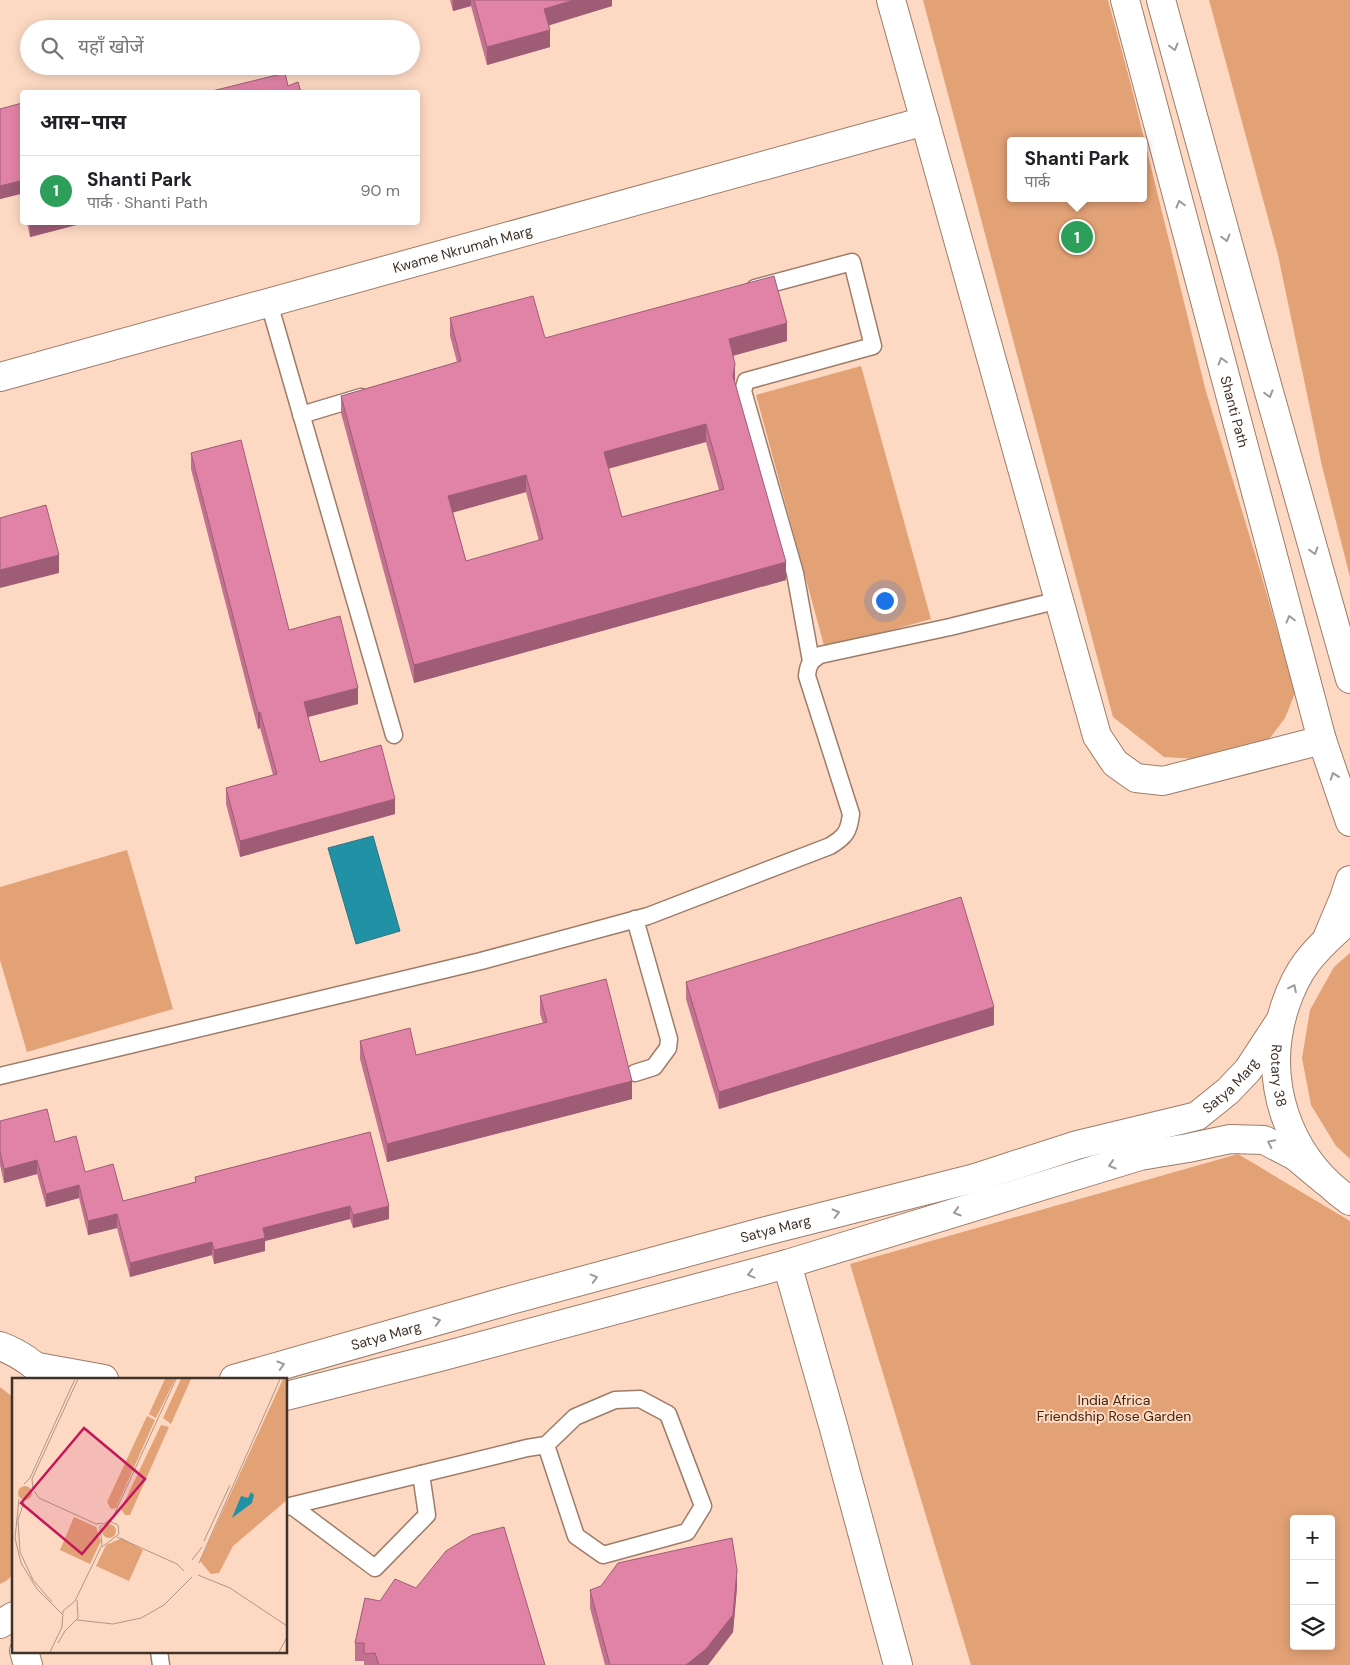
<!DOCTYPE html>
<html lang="hi">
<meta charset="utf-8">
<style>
body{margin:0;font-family:"DM Sans","Noto Sans Devanagari",sans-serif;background:#f2f2f2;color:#202124}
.controls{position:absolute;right:15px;bottom:15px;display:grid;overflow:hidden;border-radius:5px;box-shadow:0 2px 12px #0003}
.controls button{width:45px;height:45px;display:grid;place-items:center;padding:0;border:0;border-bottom:1px solid #e0e0e0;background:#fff;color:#202124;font:25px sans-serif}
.you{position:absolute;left:884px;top:600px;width:18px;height:18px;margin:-12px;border:4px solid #fff;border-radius:50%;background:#1a73e8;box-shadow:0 0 0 8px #1a73e833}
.badge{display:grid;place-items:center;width:32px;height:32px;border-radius:50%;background:#111827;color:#fff;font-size:16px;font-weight:700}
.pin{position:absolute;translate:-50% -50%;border:2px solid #fff;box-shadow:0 1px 5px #0006}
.popup{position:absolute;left:1007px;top:137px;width:140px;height:65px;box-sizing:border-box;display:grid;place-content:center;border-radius:5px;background:#fff;filter:drop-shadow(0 1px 4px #0005);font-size:16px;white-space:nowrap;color:#757577}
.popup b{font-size:19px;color:#202124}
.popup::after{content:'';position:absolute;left:50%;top:100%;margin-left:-10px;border:10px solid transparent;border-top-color:#fff}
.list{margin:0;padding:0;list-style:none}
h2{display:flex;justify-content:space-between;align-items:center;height:65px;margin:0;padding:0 20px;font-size:21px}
h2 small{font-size:16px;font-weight:400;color:#757577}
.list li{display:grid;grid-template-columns:32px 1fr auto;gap:15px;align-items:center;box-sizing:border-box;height:70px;padding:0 20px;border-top:1px solid #e0e0e0}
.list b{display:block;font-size:19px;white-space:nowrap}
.list p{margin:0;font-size:16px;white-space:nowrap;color:#757577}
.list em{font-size:16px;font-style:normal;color:#757577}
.icon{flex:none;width:28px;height:28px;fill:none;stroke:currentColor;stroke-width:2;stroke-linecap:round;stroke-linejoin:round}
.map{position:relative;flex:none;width:1350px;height:1665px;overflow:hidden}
.search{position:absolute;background:#fff;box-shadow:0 2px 12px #0003;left:20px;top:20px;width:400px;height:55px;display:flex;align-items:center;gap:12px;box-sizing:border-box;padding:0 18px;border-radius:28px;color:#757577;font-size:19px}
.panel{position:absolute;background:#fff;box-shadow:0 2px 12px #0003;left:20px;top:90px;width:400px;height:135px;border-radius:5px}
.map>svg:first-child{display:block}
.green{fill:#e3a176;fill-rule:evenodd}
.water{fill:#2192a6;stroke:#2a7580}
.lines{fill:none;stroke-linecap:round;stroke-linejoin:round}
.service-casing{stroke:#9d7c68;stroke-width:19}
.minor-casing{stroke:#9d7c68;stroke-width:30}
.tertiary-casing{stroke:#9d7c68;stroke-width:30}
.secondary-casing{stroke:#9d7c68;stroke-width:30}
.service{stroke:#fff;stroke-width:16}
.minor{stroke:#fff;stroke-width:28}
.tertiary{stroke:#fff;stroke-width:28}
.secondary{stroke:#fff;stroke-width:28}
.wall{fill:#c27190;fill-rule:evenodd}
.shaded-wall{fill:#9e5c75}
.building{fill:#e183a7;stroke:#9e5c75;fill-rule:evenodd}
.oneway{stroke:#9f9894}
.labels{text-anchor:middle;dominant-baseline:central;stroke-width:4;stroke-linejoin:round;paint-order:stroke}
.street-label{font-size:14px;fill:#3f3229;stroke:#fdd9c3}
.park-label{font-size:14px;fill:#47260e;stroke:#fdd9c3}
.inset-road{fill:none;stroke:#b19685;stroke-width:1}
.view{fill:#c2185b;fill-opacity:0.15;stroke:#c2185b;stroke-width:2.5}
.inset-edge{fill:none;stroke:#3f3229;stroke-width:2.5}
</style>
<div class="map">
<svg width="1350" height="1665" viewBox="0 0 1350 1665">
<rect width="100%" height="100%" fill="#fdd9c3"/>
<g class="green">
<path d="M 923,0 L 1108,0 L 1131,85 L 1205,388 L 1259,567 L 1295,693 L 1285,718 L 1270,738 L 1229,761 L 1164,757 L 1113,717 ZM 1011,141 L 1143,141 L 1143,198 L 1011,198 Z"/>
<path d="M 1209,0 L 1350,0 L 1350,577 L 1322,466 L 1278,255 Z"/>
<path d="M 861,366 L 931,619 L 825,649 L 756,395 Z"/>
<path d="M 127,850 L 173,1009 L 27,1052 L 0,960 L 0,887 Z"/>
<path d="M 1350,953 L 1350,1159 L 1336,1146 L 1311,1105 L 1302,1058 L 1310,1010 L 1334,967 Z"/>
<path d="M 1238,1154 L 1350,1221 L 1350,1665 L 971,1665 L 850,1264 ZM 1294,1519 L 1331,1519 L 1331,1646 L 1294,1646 Z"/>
<path d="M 0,1387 L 14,1398 L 14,1574 L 6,1581 L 0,1584 Z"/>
</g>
<path class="water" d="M 373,836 L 400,931 L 356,944 L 328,848 Z"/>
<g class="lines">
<defs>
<g id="service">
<path d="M 755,288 L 852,262 L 873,346 L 757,378 L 746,381 L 743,391 L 795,573 L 811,661"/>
<path d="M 269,303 L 394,735"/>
<path d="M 301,415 L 361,397"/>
<path d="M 635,1073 L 654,1067 L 668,1048 L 669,1039 L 635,919"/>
<path d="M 0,1076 L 481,961 L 648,916 L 830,846 C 845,837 849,832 851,814 L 807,676 C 808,665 810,661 820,655 L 950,627 L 1059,600"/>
<path d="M 292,1506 L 375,1568 L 427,1515 L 421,1474"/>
<path d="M 286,1507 L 527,1448 L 546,1445 L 575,1417 L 615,1400 L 640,1399 L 668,1414 L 703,1506 L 687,1532 L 603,1555 L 576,1536 L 546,1445"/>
<path d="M 159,1651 L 161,1665"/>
</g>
<g id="minor">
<path d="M 891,0 L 1097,736 L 1115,763 L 1136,778 L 1163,781 L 1322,740"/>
<path id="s1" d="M 0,377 L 925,121"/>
<path d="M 787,1264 L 833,1425 L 898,1665"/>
</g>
<path id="tertiary" d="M 24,1651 L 28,1665"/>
<g id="secondary">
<path id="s2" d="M 1125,0 L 1322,740 L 1350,822"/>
<path d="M 1161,0 L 1269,392 L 1350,679"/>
<path id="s3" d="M 1350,919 C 1334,933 1319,946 1307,962 C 1297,975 1290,991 1285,1006 C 1261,1080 1287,1157 1350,1201"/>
<path d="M 1328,936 L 1344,898 L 1350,880"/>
<path d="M 0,1346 C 19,1353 35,1364 48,1379"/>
<path d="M 38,1367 L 104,1379"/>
<path id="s4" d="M 234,1379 L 500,1303 L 766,1231 L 975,1178 L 1077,1145 L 1197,1116 L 1228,1091 L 1248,1070 L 1280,1021"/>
<path d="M 286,1396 L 440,1357 L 787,1264 L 1140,1156 L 1188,1148 L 1230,1139 L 1264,1140 L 1295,1156 L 1325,1181"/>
<path d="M 0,1624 L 14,1616"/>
</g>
</defs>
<use href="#service" class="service-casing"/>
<use href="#minor" class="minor-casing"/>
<use href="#tertiary" class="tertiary-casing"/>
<use href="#secondary" class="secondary-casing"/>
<use href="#service" class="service"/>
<use href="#minor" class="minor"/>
<use href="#tertiary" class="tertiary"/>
<use href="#secondary" class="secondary"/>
</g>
<g class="wall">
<path d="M 450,0 L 612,0 L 612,6 L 548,25 L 550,47 L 487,65 L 471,6 L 453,11 Z"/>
<path d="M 22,103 L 22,205 L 20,194 L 0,199 Z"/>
<path d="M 27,222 L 84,222 L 84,223 L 30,237 Z"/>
<path d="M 450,318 L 545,338 L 787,341 L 733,355 L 735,383 L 786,580 L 414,683 L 341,413 L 341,396 L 457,362 L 450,336 ZM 706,442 L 719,490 L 622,517 L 608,468 ZM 526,492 L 539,541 L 466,561 L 453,512 Z"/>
<path d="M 191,453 L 289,630 L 358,704 L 308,717 L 320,762 L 395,814 L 240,857 L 226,804 L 226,788 L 273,775 L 260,728 L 258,729 L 191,469 Z"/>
<path d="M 686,982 L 994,1025 L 719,1109 L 686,999 Z"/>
<path d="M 540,996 L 632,1099 L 387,1162 L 360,1059 L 360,1041 L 416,1055 L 543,1023 L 540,1014 Z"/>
<path d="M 0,1121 L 55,1142 L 85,1172 L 123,1201 L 195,1182 L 195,1177 L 370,1132 L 389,1219 L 353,1228 L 350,1219 L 265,1241 L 265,1251 L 214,1264 L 212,1255 L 130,1277 L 117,1228 L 88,1235 L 79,1198 L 46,1207 L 37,1174 L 4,1183 L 0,1165 Z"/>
<path d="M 737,1587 L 733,1632 L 708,1665 L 605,1665 L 590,1608 L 590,1590 Z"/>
<path d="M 365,1598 L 545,1665 L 364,1665 L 364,1661 L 355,1661 L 355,1643 Z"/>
</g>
<g class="shaded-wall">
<path d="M 453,0 L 471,0 L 471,6 L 453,11 Z"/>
<path d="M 574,0 L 612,0 L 612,6 L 544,27 L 544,9 Z"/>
<path d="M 550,30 L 550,47 L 487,65 L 487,47 Z"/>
<path d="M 20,181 L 20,194 L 0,199 L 0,186 Z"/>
<path d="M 33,222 L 84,222 L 84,223 L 30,237 L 30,223 Z"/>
<path d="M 787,323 L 787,341 L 729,357 L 729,339 Z"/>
<path d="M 735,364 L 735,382 L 733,394 L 733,376 Z"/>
<path d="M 706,424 L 706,442 L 604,470 L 604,452 Z"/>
<path d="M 526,475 L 526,492 L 448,514 L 448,496 Z"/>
<path d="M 59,555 L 59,573 L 0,588 L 0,570 Z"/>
<path d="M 786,562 L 786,580 L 414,683 L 414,665 Z"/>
<path d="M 358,688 L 358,704 L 304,718 L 304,702 Z"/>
<path d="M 260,712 L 260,728 L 258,729 L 258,713 Z"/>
<path d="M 395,799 L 395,814 L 240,857 L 240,841 Z"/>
<path d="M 994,1007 L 994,1025 L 719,1109 L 719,1092 Z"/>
<path d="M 632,1081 L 632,1099 L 387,1162 L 387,1144 Z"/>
<path d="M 37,1160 L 37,1174 L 4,1183 L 4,1169 Z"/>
<path d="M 79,1185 L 79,1198 L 46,1207 L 46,1194 Z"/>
<path d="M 350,1206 L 350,1219 L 265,1241 L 265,1251 L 214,1264 L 214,1250 L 263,1228 Z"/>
<path d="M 389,1206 L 389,1219 L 353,1228 L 353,1215 Z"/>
<path d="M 117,1214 L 117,1228 L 88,1235 L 88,1221 Z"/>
<path d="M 212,1242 L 212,1255 L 130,1277 L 130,1263 Z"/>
<path d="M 737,1570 L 737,1587 L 733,1632 L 708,1665 L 686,1665 Z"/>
</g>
<g class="building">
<path d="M 474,0 L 574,0 L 544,9 L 550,30 L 487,47 Z"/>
<path d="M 285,73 L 288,86 L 298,82 L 301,92 L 208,92 Z"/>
<path d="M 22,103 L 22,191 L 20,181 L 0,186 L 0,109 Z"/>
<path d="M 774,276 L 787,323 L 729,339 L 735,364 L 733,376 L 786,562 L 414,665 L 341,396 L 461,361 L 450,318 L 533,296 L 545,338 ZM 706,424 L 724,489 L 622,517 L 604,452 ZM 526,475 L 543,539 L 466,561 L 448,496 Z"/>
<path d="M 241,440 L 289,630 L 340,616 L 358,688 L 304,702 L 320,762 L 381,745 L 395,799 L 240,841 L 226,788 L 277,774 L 260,712 L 258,713 L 191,453 Z"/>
<path d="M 46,505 L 59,555 L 0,570 L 0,518 Z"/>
<path d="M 961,897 L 994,1007 L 719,1092 L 686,982 Z"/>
<path d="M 606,979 L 632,1081 L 387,1144 L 360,1041 L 410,1028 L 416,1055 L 547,1022 L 540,996 Z"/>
<path d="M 47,1109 L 55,1142 L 76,1136 L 85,1172 L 113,1164 L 123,1201 L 196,1182 L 195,1177 L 370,1132 L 389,1206 L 353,1215 L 350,1206 L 263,1228 L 265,1238 L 214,1250 L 212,1242 L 130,1263 L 117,1214 L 88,1221 L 79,1185 L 46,1194 L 37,1160 L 4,1169 L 0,1152 L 0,1121 Z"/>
<path d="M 504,1527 L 545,1665 L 379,1665 L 375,1653 L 364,1654 L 364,1643 L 355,1643 L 365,1598 L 380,1601 L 395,1579 L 416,1588 L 446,1551 L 472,1535 Z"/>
<path d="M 732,1538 L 737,1570 L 733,1615 L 706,1649 L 686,1665 L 610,1665 L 590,1590 L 601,1586 L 618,1563 Z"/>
</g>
<defs><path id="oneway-chevron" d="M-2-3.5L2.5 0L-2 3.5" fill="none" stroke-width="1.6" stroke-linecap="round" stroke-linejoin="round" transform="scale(1.25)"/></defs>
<g class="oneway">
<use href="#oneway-chevron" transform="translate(1174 47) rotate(75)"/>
<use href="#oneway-chevron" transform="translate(1180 204) rotate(-105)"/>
<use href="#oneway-chevron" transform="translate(1226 238) rotate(75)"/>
<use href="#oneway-chevron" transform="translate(1222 361) rotate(-105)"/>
<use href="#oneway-chevron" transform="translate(1269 394) rotate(74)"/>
<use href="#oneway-chevron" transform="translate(1314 551) rotate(74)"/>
<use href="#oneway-chevron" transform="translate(1290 619) rotate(-105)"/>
<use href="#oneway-chevron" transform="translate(1334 776) rotate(-109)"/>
<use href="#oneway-chevron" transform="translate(1293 988) rotate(-64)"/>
<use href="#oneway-chevron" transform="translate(1271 1143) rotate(-154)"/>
<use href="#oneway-chevron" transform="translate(1112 1165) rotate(163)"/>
<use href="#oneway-chevron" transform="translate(957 1212) rotate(163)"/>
<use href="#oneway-chevron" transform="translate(836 1213) rotate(-14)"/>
<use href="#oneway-chevron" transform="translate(751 1274) rotate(165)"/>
<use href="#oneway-chevron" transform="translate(594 1278) rotate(-15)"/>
<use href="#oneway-chevron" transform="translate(437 1321) rotate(-16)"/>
<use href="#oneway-chevron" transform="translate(281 1365) rotate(-16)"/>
</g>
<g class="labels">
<g class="street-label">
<text stroke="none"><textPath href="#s1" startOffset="480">Kwame Nkrumah Marg</textPath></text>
<text stroke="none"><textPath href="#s2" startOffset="426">Shanti Path</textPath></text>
<text stroke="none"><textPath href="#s3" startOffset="181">Rotary 38</textPath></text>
<text stroke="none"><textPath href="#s4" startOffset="1044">Satya Marg</textPath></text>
<text stroke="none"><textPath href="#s4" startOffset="562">Satya Marg</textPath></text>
<text stroke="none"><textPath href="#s4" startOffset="158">Satya Marg</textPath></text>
</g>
<g class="park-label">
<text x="1114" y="1400">India Africa<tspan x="1114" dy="16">Friendship Rose Garden</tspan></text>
</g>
</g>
<g transform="translate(12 1378)">
<rect width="275" height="275" fill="#fdd9c3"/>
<path d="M 153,1 L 163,1 L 144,40 L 137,36 ZM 169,1 L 179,1 L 159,46 L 151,40 ZM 271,1 L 275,1 L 275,122 L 221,168 L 207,195 L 199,196 L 188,183 ZM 135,38 L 143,42 L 104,130 L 99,131 L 95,124 ZM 149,47 L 157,49 L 118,137 L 113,137 L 109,131 ZM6 115a7 7 0 1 1 14 0a7 7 0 1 1-14 0ZM 62,139 L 84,149 L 89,163 L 78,186 L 48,172 ZM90 153a7 7 0 1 1 14 0a7 7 0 1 1-14 0ZM 110,160 L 131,172 L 117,203 L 84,188 L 94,167 Z" fill="#e3a176"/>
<path d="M 239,114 L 242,117 L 240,125 L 220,140 L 229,118 L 236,120 Z" fill="#2192a6"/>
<path class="inset-road" d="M 12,106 L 18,100 L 63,1M 21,111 L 20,101 L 66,1M 22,113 L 27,120 L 71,140 L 84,146 L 91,145M 7,121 L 3,160 L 9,185 L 25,211 L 50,236M 12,124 L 6,142 L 8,174 L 21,202 L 40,224M 105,159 L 165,186 L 172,193M 192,163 L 218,107M 90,169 L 107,156 L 106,147 L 97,143M 180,182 L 190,169M 187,185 L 268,1M 186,197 L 218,210 L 275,248M 65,242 L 101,246 L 129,240 L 152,227 L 180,199M 46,265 L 53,253 L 66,240 L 65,222M 38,274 L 50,249 L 51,233 L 63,223 L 90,167 L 88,149 L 101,139 L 164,1M 267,274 L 275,259"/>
<path class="view" d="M 72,50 L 133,101 L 70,176 L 9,125 Z"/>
<rect width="275" height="275" class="inset-edge"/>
</g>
</svg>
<div class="controls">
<button>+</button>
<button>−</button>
<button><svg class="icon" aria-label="layers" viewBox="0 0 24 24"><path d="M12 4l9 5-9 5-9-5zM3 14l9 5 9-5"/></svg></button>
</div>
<div class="you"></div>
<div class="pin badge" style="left:1077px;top:237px;background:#2e9e5b">1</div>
<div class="popup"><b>Shanti Park</b>पार्क</div>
<div class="search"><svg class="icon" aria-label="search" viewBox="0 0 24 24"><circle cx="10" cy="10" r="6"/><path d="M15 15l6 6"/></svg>यहाँ खोजें</div>
<section class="panel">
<h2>आस-पास<small></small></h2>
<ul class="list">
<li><span class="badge" style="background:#2e9e5b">1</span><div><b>Shanti Park</b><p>पार्क · Shanti Path</p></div><em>90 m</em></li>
</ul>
</section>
</div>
